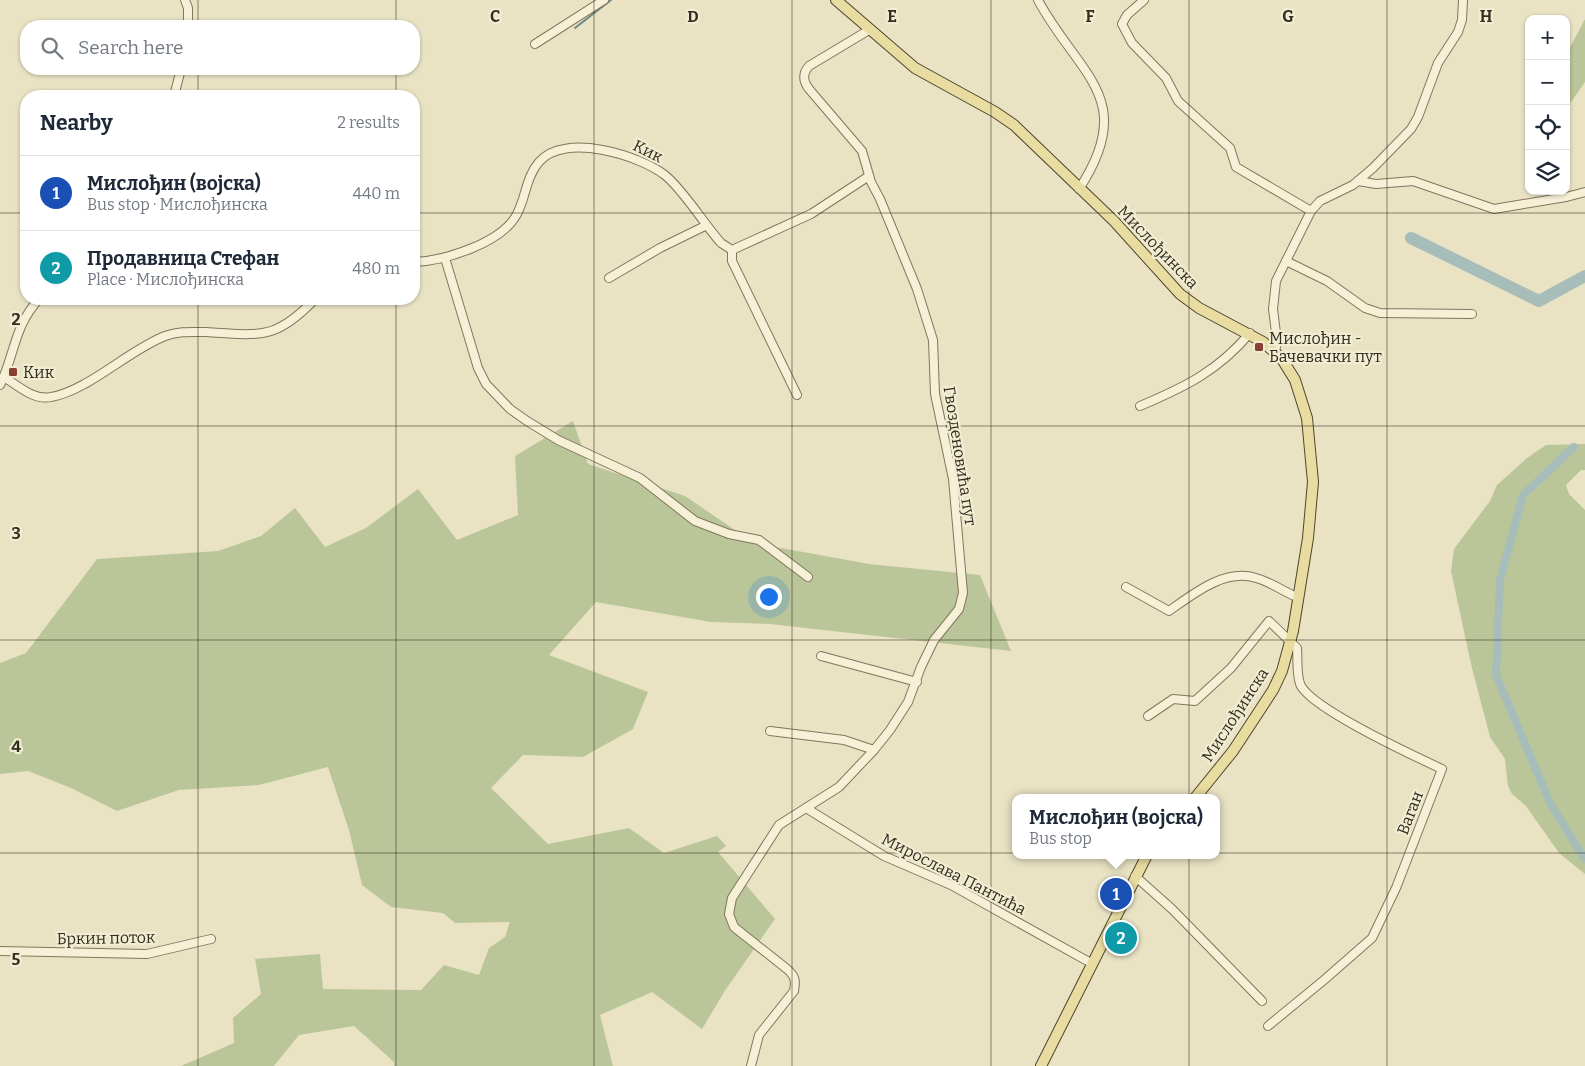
<!DOCTYPE html>
<meta charset="utf-8">
<style>
body{margin:0;font-family:Bitter,serif;background:#f2f2f3;color:#1f2937}
.controls{position:absolute;right:15px;top:15px;display:grid;overflow:hidden;border-radius:10px;box-shadow:0 1px 4px #0004}
.controls button{width:45px;height:45px;display:grid;place-items:center;padding:0;border:0;border-bottom:1px solid #e0e1e3;background:#fff;color:#1f2937;font:25px sans-serif}
.you{position:absolute;left:768px;top:596px;width:18px;height:18px;margin:-12px;border:4px solid #fff;border-radius:50%;background:#1a73e8;box-shadow:0 0 0 8px #1a73e833}
.badge{display:grid;place-items:center;width:32px;height:32px;border-radius:50%;background:#7c3aed;color:#fff;font-size:16px;font-weight:700}
.pin{position:absolute;translate:-50% -50%;border:2px solid #fff;box-shadow:0 1px 5px #0006}
.popup{position:absolute;left:1012px;top:794px;width:208px;height:65px;box-sizing:border-box;display:grid;place-content:center;border-radius:10px;background:#fff;filter:drop-shadow(0 1px 4px #0005);font-size:16px;white-space:nowrap;color:#747a83}
.popup b{font-size:19px;color:#1f2937}
.popup::after{content:'';position:absolute;left:50%;top:100%;margin-left:-10px;border:10px solid transparent;border-top-color:#fff}
.list{margin:0;padding:0;list-style:none}
h2{display:flex;justify-content:space-between;align-items:center;height:65px;margin:0;padding:0 20px;font-size:21px}
h2 small{font-size:16px;font-weight:400;color:#747a83}
.list li{display:grid;grid-template-columns:32px 1fr auto;gap:15px;align-items:center;box-sizing:border-box;height:75px;padding:0 20px;border-top:1px solid #e0e1e3}
.list b{display:block;font-size:19px;white-space:nowrap}
.list p{margin:0;font-size:16px;white-space:nowrap;color:#747a83}
.list em{font-size:16px;font-style:normal;color:#747a83}
.icon{flex:none;width:28px;height:28px;fill:none;stroke:currentColor;stroke-width:2;stroke-linecap:round;stroke-linejoin:round}
.map{position:relative;flex:none;width:1585px;height:1066px;overflow:hidden}
.search{position:absolute;background:#fff;box-shadow:0 1px 4px #0004;left:20px;top:20px;width:400px;height:55px;display:flex;align-items:center;gap:12px;box-sizing:border-box;padding:0 18px;border-radius:20px;color:#747a83;font-size:19px}
.panel{position:absolute;background:#fff;box-shadow:0 1px 4px #0004;left:20px;top:90px;width:400px;height:215px;border-radius:20px}
.map>svg:first-child{display:block}
.green{fill:#bac699}
.lines{fill:none;stroke-linecap:round;stroke-linejoin:round}
.stream{stroke:#6e8a87;stroke-width:2}
.canal{stroke:#a6bdb9;stroke-width:8}
.river{stroke:#a6bdb9;stroke-width:12}
.minor-casing{stroke:#82765d;stroke-width:10}
.major-casing{stroke:#504430;stroke-width:12}
.minor{stroke:#f5f0d6;stroke-width:8}
.major{stroke:#e8dca0;stroke-width:10}
.grid{fill:none;stroke:#332c1f;stroke-width:1;stroke-opacity:0.55}
.poi-dot{fill:#8a3f33;stroke:#f1edd3;stroke-width:2}
.labels{text-anchor:middle;dominant-baseline:central;stroke-width:4.5;stroke-linejoin:round;paint-order:stroke}
.street-label{font-size:16px;fill:#332c1f;stroke:#f1edd3}
.poi-label{font-size:16px;fill:#332c1f;stroke:#f1edd3;text-anchor:start}
.grid-label{font-size:16px;text-anchor:middle;font-weight:bold;fill:#332c1f;stroke:#f1edd3;stroke-width:4.5;stroke-linejoin:round;paint-order:stroke}
</style>
<div class="map">
<svg width="1585" height="1066" viewBox="0 0 1585 1066">
<rect width="100%" height="100%" fill="#e9e3c4"/>
<g class="green">
<path d="M 1585,19 L 1585,82 L 1566,109 L 1566,55 Z"/>
<path d="M 573,421 L 588,464 L 685,496 L 754,543 L 869,564 L 980,575 L 1011,651 L 770,624 L 711,622 L 596,602 L 549,655 L 648,692 L 633,729 L 583,757 L 523,755 L 491,788 L 548,844 L 629,828 L 664,853 L 717,836 L 726,846 L 718,852 L 775,919 L 726,989 L 702,1029 L 652,992 L 600,1015 L 613,1066 L 394,1066 L 394,1062 L 354,1026 L 299,1035 L 274,1066 L 181,1066 L 234,1043 L 233,1018 L 261,994 L 255,959 L 320,954 L 323,989 L 421,990 L 444,965 L 479,975 L 489,948 L 505,937 L 510,922 L 455,923 L 443,913 L 391,907 L 362,885 L 349,830 L 328,767 L 259,785 L 179,790 L 117,811 L 71,788 L 28,771 L 0,774 L 0,663 L 26,653 L 97,559 L 218,551 L 261,536 L 295,508 L 325,547 L 366,528 L 418,489 L 457,540 L 518,515 L 515,456 Z"/>
<path d="M 1585,444 L 1585,470 L 1581,470 L 1566,485 L 1569,494 L 1585,510 L 1585,874 L 1559,853 L 1526,806 L 1512,794 L 1508,786 L 1505,759 L 1490,737 L 1471,664 L 1451,571 L 1454,549 L 1490,501 L 1497,485 L 1527,458 L 1546,445 Z"/>
</g>
<g class="lines">
<path class="stream" d="M 575,28 L 611,0"/>
<path class="canal" d="M 1574,447 L 1523,495 L 1500,580 L 1496,675 L 1551,805 L 1585,859"/>
<path class="river" d="M 1411,238 L 1539,301 L 1585,276"/>
<defs>
<g id="minor">
<path d="M 185,0 L 188,8 L 188,26"/>
<path d="M 1038,0 C 1078,75 1139,98 1079,189"/>
<path d="M 1144,0 L 1127,15 L 1122,24 L 1132,43 L 1166,78 L 1178,101 L 1230,148 L 1236,167 L 1311,211"/>
<path d="M 535,44 L 604,0"/>
<path d="M 174,96 L 181,69"/>
<path d="M 1358,181 L 1376,184 L 1413,181 L 1494,209 L 1566,197 L 1585,192"/>
<path d="M 732,250 L 732,261 L 797,395"/>
<path d="M 445,258 L 478,368 L 486,384 L 510,409 L 527,421 L 558,440 L 640,478 L 695,521 L 729,534 L 759,540 L 808,577"/>
<path d="M 1286,261 L 1327,281 L 1365,308 L 1380,313 L 1472,314"/>
<path d="M 414,262 C 444,261 502,243 517,214 C 526,197 526,177 539,162 C 564,132 640,155 666,176 C 684,191 704,224 721,243 L 732,250 L 811,214 L 869,176"/>
<path d="M 609,278 L 660,248 L 705,226"/>
<path d="M 1275,352 L 1277,341 L 1273,309 L 1276,281 L 1311,211 L 1320,201 L 1353,185 L 1373,168 L 1411,129 L 1418,117 L 1438,63 L 1458,32 L 1462,20 L 1463,0"/>
<path d="M 4,377 C 17,385 34,401 51,397 C 87,391 129,350 165,336 C 179,331 191,332 206,332 C 260,335 275,341 315,299"/>
<path d="M 0,385 C 15,354 14,326 39,299"/>
<path d="M 1140,406 C 1185,387 1218,371 1250,333"/>
<path d="M 1126,587 L 1169,611 C 1193,594 1225,568 1256,578 C 1271,582 1284,592 1299,598"/>
<path d="M 821,656 L 917,682"/>
<path d="M 1148,716 L 1173,699 L 1195,701 L 1231,668 L 1269,621 L 1297,648 C 1298,658 1296,677 1301,686 C 1315,710 1414,756 1442,769 L 1396,888 L 1372,938 L 1324,980 L 1268,1026"/>
<path d="M 770,731 L 844,740 L 874,750"/>
<path d="M 806,808 L 884,856 L 951,885 L 1091,963"/>
<path d="M 1135,876 L 1172,909 L 1262,1001"/>
<path d="M 0,951 L 147,954 L 211,939"/>
<path d="M 751,1066 L 759,1035 L 794,991 C 796,980 795,976 787,969 L 734,927 L 729,914 L 732,898 L 779,825 L 839,787 L 874,750 L 890,730 L 908,702 L 921,667 L 934,640 L 959,609 L 963,593 L 953,479 L 935,394 L 933,340 L 917,289 L 880,199 L 871,182 L 862,151 L 809,89 C 803,81 802,74 809,66 L 869,30"/>
</g>
<g id="major">
<path d="M 836,0 L 915,68 L 995,112 L 1014,125 L 1114,221 L 1180,294 L 1199,308 L 1263,342 L 1282,359 L 1295,380 L 1307,418 L 1313,482 L 1308,538 L 1293,631 L 1282,671 L 1273,690 L 1233,751 L 1195,798"/>
<path d="M 1041,1066 L 1147,855"/>
</g>
</defs>
<use href="#minor" class="minor-casing"/>
<use href="#major" class="major-casing"/>
<use href="#minor" class="minor"/>
<use href="#major" class="major"/>
</g>
<path class="grid" d="M 198,0 L 198,26M 396,0 L 396,26M 594,0 L 594,1066M 792,0 L 792,1066M 991,0 L 991,1066M 1189,0 L 1189,1066M 1387,0 L 1387,1066M 198,69 L 198,96M 396,69 L 396,96M 0,213 L 26,213M 414,213 L 1585,213M 198,299 L 198,1066M 396,299 L 396,1066M 0,426 L 1585,426M 0,640 L 1585,640M 0,853 L 1585,853"/>
<g class="poi-dot">
<rect x="1254" y="342" width="10" height="10" rx="2.5"/>
<rect x="8" y="367" width="10" height="10" rx="2.5"/>
</g>
<g class="labels">
<g class="street-label">
<text transform="translate(648 151) rotate(26)">Кик</text>
<text transform="translate(1158 247) rotate(46)">Мислођинска</text>
<text transform="translate(960 456) rotate(81)">Гвозденовића пут</text>
<text transform="translate(1235 715) rotate(-57)">Мислођинска</text>
<text transform="translate(1410 813) rotate(-69)">Ваган</text>
<text transform="translate(954 874) rotate(27)">Мирослава Пантића</text>
<text transform="translate(106 938) rotate(-1)">Бркин поток</text>
</g>
<g class="poi-label">
<text x="1269" y="338">Мислођин -<tspan x="1269" dy="18">Бачевачки пут</tspan></text>
<text x="23" y="372">Кик</text>
</g>
</g>
<g class="grid-label">
<text x="495" y="22">C</text>
<text x="693" y="22">D</text>
<text x="892" y="22">E</text>
<text x="1090" y="22">F</text>
<text x="1288" y="22">G</text>
<text x="1486" y="22">H</text>
<text x="16" y="325">2</text>
<text x="16" y="539">3</text>
<text x="16" y="752">4</text>
<text x="16" y="965">5</text>
</g>
</svg>
<div class="controls">
<button>+</button>
<button>−</button>
<button><svg class="icon" aria-label="locate" viewBox="0 0 24 24"><circle cx="12" cy="12" r="6"/><path d="M12 2v4M12 18v4M2 12h4M18 12h4"/></svg></button>
<button><svg class="icon" aria-label="layers" viewBox="0 0 24 24"><path d="M12 4l9 5-9 5-9-5zM3 14l9 5 9-5"/></svg></button>
</div>
<div class="you"></div>
<div class="pin badge" style="left:1116px;top:894px;background:#1a4fb4">1</div>
<div class="popup"><b>Мислођин (војска)</b>Bus stop</div>
<div class="pin badge" style="left:1121px;top:938px;background:#0f9aa8">2</div>
<div class="search"><svg class="icon" aria-label="search" viewBox="0 0 24 24"><circle cx="10" cy="10" r="6"/><path d="M15 15l6 6"/></svg>Search here</div>
<section class="panel">
<h2>Nearby<small>2 results</small></h2>
<ul class="list">
<li><span class="badge" style="background:#1a4fb4">1</span><div><b>Мислођин (војска)</b><p>Bus stop · Мислођинска</p></div><em>440 m</em></li>
<li><span class="badge" style="background:#0f9aa8">2</span><div><b>Продавница Стефан</b><p>Place · Мислођинска</p></div><em>480 m</em></li>
</ul>
</section>
</div>
